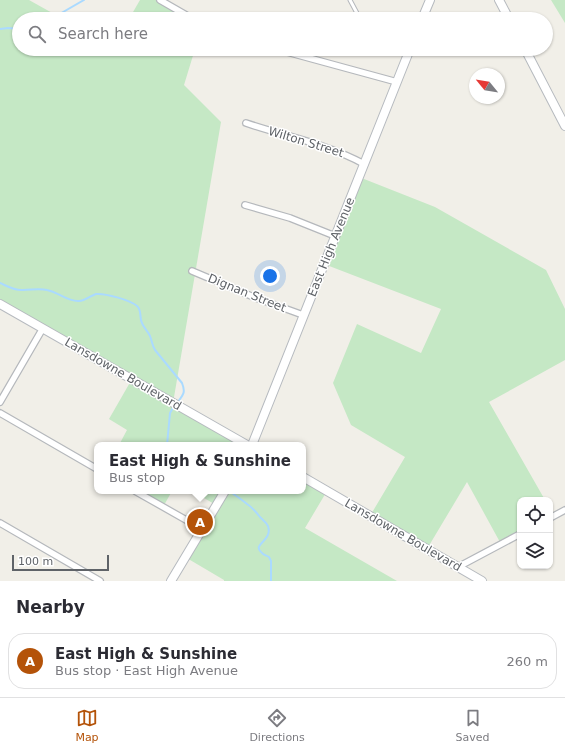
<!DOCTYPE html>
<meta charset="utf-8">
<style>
body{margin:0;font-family:"DejaVu Sans",sans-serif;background:#f2f2f3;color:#2b2b33}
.controls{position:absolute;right:12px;bottom:12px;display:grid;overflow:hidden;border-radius:8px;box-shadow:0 1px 3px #0004}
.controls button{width:36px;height:36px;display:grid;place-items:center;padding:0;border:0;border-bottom:1px solid #e1e1e2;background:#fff;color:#2b2b33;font:20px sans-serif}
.compass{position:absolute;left:469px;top:68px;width:36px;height:36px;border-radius:50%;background:#fff;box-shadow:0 1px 3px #0004;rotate:300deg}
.scale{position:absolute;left:12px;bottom:10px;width:97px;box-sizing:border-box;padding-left:4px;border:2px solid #5f6368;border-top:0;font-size:11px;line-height:14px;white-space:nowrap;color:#5f6368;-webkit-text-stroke:3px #fff;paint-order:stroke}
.you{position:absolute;left:270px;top:276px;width:14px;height:14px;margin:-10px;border:3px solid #fff;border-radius:50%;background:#1a73e8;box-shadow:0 0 0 6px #1a73e833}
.badge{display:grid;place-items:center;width:26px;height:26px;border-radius:50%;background:#b45309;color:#fff;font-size:13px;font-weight:700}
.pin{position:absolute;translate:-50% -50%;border:2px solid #fff;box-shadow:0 1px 4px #0006}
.popup{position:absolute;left:94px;top:442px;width:212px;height:52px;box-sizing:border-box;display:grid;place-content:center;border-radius:8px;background:#fff;filter:drop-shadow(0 1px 3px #0005);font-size:13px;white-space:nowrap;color:#7c7c81}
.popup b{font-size:15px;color:#2b2b33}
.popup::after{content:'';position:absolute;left:50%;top:100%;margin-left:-8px;border:8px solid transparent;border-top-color:#fff}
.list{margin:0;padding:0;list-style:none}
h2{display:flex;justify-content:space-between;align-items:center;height:52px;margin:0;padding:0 16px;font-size:17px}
h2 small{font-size:13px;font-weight:400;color:#7c7c81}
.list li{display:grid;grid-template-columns:26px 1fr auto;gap:12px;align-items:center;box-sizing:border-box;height:56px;margin:0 8px 8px;padding:0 8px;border:1px solid #e1e1e2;border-radius:16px}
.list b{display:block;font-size:15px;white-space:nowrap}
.list p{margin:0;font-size:13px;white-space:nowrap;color:#7c7c81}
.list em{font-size:13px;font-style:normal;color:#7c7c81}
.icon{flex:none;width:22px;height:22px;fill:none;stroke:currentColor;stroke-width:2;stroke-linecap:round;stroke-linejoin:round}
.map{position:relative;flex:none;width:565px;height:581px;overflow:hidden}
.search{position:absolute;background:#fff;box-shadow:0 1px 3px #0004;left:12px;right:12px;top:12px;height:44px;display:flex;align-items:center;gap:10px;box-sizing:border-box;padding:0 14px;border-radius:22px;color:#7c7c81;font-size:15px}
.sheet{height:116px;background:#fff}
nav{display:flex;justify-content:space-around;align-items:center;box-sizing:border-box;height:56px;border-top:1px solid #e1e1e2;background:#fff;font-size:11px;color:#7c7c81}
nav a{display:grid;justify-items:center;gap:2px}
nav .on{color:#b45309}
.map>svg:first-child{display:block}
.green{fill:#c5e8c5}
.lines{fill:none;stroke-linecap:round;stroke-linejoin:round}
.stream{stroke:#aadaff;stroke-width:2}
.lane-casing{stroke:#b5b8bc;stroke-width:5}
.street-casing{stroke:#b5b8bc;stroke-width:8}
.secondary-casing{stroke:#b6babf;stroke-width:10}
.lane{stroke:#fff;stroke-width:3}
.street{stroke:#fff;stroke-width:5.5}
.secondary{stroke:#fff;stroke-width:8}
.labels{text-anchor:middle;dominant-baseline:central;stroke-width:3;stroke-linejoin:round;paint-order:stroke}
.street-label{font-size:12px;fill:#5f6368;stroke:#fff}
</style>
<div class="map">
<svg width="565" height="581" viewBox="0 0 565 581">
<rect width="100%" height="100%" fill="#f1efe8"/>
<g class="green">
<path d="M 0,0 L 29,0 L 63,19 L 19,19 L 19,49 L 195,49 L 184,85 L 221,122 L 173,403 L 247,445 L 119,445 L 127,430 L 109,419 L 132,379 L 0,304 Z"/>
<path d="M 140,0 L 160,0 L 193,19 L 129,19 Z"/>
<path d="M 551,0 L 565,0 L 565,23 Z"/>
<path d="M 359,177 L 435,207 L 546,270 L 565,309 L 565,360 L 489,402 L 545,500 L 520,500 L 520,534 L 501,544 L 467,482 L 427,549 L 370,516 L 405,457 L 351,425 L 333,383 L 357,324 L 421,353 L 441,309 L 324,264 Z"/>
<path d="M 303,477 L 327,491 L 305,528 L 397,581 L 224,581 L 224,580 L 185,557 L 216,505 L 192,491 L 303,491 Z"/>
<path d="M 135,491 L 172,491 L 163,507 Z"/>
</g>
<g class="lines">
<g class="stream">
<path d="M 51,19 L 84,0"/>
<path d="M 0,29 L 8,28 L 19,29"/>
<path d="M 0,283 C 7,286 15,291 23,290 C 32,290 39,288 47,290 C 58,292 68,302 79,301 C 85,301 90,296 96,294 C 105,293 130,300 137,306 C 141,309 140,315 141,320 C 142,326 147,330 150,336 C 152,341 152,345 155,350 L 182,383 C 186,393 183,395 177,403"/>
<path d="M 167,445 L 170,413 L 174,406"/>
<path d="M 195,445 L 196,444 L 200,445"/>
<path d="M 229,491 C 235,495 241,499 247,504 C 252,507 256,512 260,517 C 263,520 266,522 268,526 C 273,541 252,544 261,552 C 263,555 266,555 269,557 L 271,561 L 271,581"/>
</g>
<defs>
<path id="lane" d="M 350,0 L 358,15 L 362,19"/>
<g id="street">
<path d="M 160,0 L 193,19"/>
<path d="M 276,49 L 397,82"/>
<path d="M 246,123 C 287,137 325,143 364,164"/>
<path d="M 245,205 L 290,218 L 335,236"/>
<path d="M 192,271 L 256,298 L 303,315"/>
<path d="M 0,402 L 43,328"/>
<path d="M 0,413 L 97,469"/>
<path d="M 135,491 L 202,529"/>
<path d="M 550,518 L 565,510"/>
<path d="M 0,523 L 100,581"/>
<path d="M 458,567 L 520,534"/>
</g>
<g id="secondary">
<path d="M 499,0 L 509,19"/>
<path d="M 422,19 L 430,0"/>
<path d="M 525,49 L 565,126"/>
<path d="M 0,304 L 247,445"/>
<path d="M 252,445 L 410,49"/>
<path d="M 303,477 L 482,581"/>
<path d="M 171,581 L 225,491"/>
</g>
</defs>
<use href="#lane" class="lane-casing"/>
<use href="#street" class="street-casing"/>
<use href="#secondary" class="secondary-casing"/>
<use href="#lane" class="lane"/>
<use href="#street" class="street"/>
<use href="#secondary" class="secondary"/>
</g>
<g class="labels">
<g class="street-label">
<text transform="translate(306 142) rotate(17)">Wilton Street</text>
<text transform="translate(331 247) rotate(-68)">East High Avenue</text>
<text transform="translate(247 293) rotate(22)">Dignan Street</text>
<text transform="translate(123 374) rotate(30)">Lansdowne Boulevard</text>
<text transform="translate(403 535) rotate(30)">Lansdowne Boulevard</text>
</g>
</g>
</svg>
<div class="controls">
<button><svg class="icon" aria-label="locate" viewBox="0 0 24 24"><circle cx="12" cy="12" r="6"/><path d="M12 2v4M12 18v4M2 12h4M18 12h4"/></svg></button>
<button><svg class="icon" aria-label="layers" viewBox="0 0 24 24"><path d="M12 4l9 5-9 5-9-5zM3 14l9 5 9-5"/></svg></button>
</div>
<svg class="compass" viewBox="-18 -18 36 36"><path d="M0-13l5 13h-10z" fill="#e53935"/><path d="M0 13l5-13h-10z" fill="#7c7c81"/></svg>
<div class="scale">100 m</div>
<div class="you"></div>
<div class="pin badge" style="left:200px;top:522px">A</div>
<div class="popup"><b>East High &amp; Sunshine</b>Bus stop</div>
<div class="search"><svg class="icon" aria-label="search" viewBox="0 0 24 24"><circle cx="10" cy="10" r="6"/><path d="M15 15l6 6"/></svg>Search here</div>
</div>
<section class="sheet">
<h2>Nearby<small></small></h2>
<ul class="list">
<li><span class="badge">A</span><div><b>East High &amp; Sunshine</b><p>Bus stop · East High Avenue</p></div><em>260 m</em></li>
</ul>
</section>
<nav>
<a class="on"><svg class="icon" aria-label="map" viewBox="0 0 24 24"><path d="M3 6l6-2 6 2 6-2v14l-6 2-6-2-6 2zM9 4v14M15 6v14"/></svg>Map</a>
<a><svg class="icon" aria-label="directions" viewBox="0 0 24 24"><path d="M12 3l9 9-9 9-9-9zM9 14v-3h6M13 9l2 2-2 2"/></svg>Directions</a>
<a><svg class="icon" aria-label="saved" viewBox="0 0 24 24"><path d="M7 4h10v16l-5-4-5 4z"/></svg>Saved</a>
</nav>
